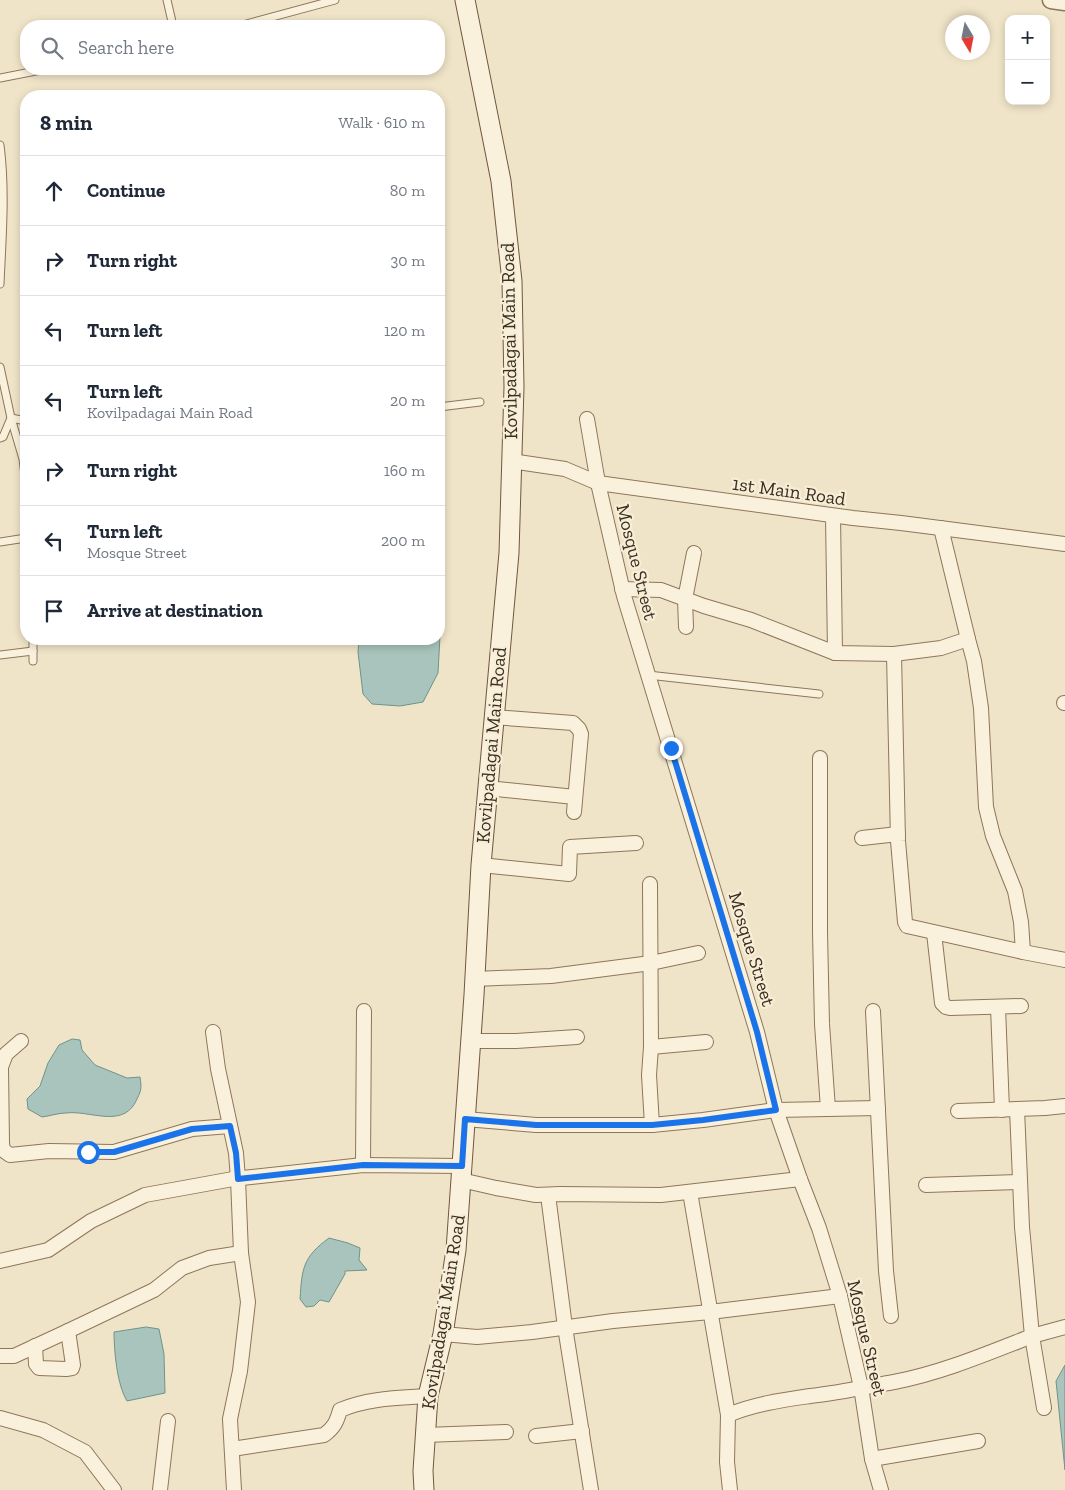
<!DOCTYPE html>
<meta charset="utf-8">
<style>
body{margin:0;font-family:"Zilla Slab",serif;background:#f6f6f7;color:#1f2937}
.controls{position:absolute;right:15px;top:15px;display:grid;overflow:hidden;border-radius:10px;box-shadow:0 2px 8px #0003}
.controls button{width:45px;height:45px;display:grid;place-items:center;padding:0;border:0;border-bottom:1px solid #e0e1e3;background:#fff;color:#1f2937;font:25px sans-serif}
.compass{position:absolute;left:945px;top:15px;width:45px;height:45px;border-radius:50%;background:#fff;box-shadow:0 2px 8px #0003;rotate:170deg}
.stop{position:absolute;width:15px;height:15px;margin:-11px;border:4px solid #1a73e8;border-radius:50%;background:#fff}
.stop.end{background:#1a73e8;border-color:#fff;box-shadow:0 1px 5px #0008}
.list{margin:0;padding:0;list-style:none}
h2{display:flex;justify-content:space-between;align-items:center;height:65px;margin:0;padding:0 20px;font-size:21px}
h2 small{font-size:16px;font-weight:400;color:#747a83}
.list li{display:grid;grid-template-columns:32px 1fr auto;gap:15px;align-items:center;box-sizing:border-box;height:70px;padding:0 20px;border-top:1px solid #e0e1e3}
.list b{display:block;font-size:19px;white-space:nowrap}
.list p{margin:0;font-size:16px;white-space:nowrap;color:#747a83}
.list em{font-size:16px;font-style:normal;color:#747a83}
.icon{flex:none;width:28px;height:28px;fill:none;stroke:currentColor;stroke-width:2;stroke-linecap:round;stroke-linejoin:round}
.map{position:relative;flex:none;width:1065px;height:1490px;overflow:hidden}
.search{position:absolute;background:#fff;box-shadow:0 2px 8px #0003;left:20px;top:20px;width:425px;height:55px;display:flex;align-items:center;gap:12px;box-sizing:border-box;padding:0 18px;border-radius:20px;color:#747a83;font-size:19px}
.panel{position:absolute;background:#fff;box-shadow:0 2px 8px #0003;left:20px;top:90px;width:425px;height:555px;border-radius:20px}
.map>svg:first-child{display:block}
.water{fill:#a9c4bc;stroke:#6f938a}
.lines{fill:none;stroke-linecap:round;stroke-linejoin:round}
.service-casing{stroke:#8d765c;stroke-width:9}
.minor-casing{stroke:#8d765c;stroke-width:16}
.tertiary-casing{stroke:#8d765c;stroke-width:19}
.secondary-casing{stroke:#6f573f;stroke-width:21}
.service{stroke:#faf1dc;stroke-width:7}
.minor{stroke:#faf1dc;stroke-width:14}
.tertiary{stroke:#faf1dc;stroke-width:16}
.secondary{stroke:#faf1dc;stroke-width:19}
.route{stroke:#1a73e8;stroke-width:6}
.labels{text-anchor:middle;dominant-baseline:central;stroke-width:4.5;stroke-linejoin:round;paint-order:stroke}
.street-label{font-size:19px;fill:#3d2e20;stroke:#f7eed8}
</style>
<div class="map">
<svg width="1065" height="1490" viewBox="0 0 1065 1490">
<rect width="100%" height="100%" fill="#f0e4c8"/>
<g class="water">
<path d="M 439,634 L 440,636 L 438,673 L 423,702 L 400,706 L 372,704 L 363,694 L 358,652 L 359,639 L 439,639 Z"/>
<path d="M 72,1039 L 80,1040 L 82,1050 L 95,1065 L 127,1078 L 140,1077 C 142,1090 141,1091 135,1103 C 121,1128 89,1110 66,1113 C 58,1113 50,1116 42,1117 L 28,1109 L 27,1099 L 40,1086 L 48,1063 L 59,1045 Z"/>
<path d="M 329,1238 L 348,1243 L 360,1248 L 359,1260 L 367,1270 L 345,1271 L 345,1274 L 329,1302 L 320,1300 L 314,1306 L 306,1307 L 300,1299 C 302,1268 303,1257 329,1238 Z"/>
<path d="M 146,1327 L 159,1329 L 164,1354 L 165,1393 L 127,1401 C 117,1385 114,1351 114,1332 Z"/>
<path d="M 1065,1365 L 1065,1470 L 1056,1381 Z"/>
</g>
<g class="lines">
<defs>
<g id="service">
<path d="M 167,0 L 173,26"/>
<path d="M 239,26 L 335,0"/>
<path d="M 0,78 L 46,69"/>
<path d="M 0,145 C 6,191 2,238 0,284"/>
<path d="M 0,367 L 11,418 L 23,459 L 26,484"/>
<path d="M 439,407 L 480,402"/>
<path d="M 0,438 L 3,437 L 11,418 L 26,421"/>
<path d="M 0,542 L 26,538"/>
<path d="M 33,639 L 33,661"/>
<path d="M 0,655 L 33,651"/>
<path d="M 648,675 L 819,694"/>
</g>
<g id="minor">
<path d="M 587,419 L 598,483 L 624,596 L 757,1032 L 776,1110 L 800,1179 L 819,1228 L 840,1296 L 861,1387 L 872,1459 L 881,1490"/>
<path d="M 511,461 L 565,469 L 598,483 L 853,518 L 901,523 L 1065,544"/>
<path d="M 833,516 L 835,653"/>
<path d="M 622,589 L 661,590 L 704,606 L 751,620 L 835,653 L 894,654 L 941,648 L 968,639 L 941,528"/>
<path d="M 686,627 L 685,599 L 694,553"/>
<path d="M 968,639 L 974,661 L 981,708 L 986,807 L 993,836 L 1015,891 L 1021,922 L 1023,952"/>
<path d="M 894,654 L 898,841 L 905,922 L 907,926 L 1023,952 L 1065,960"/>
<path d="M 1064,703 L 1065,703"/>
<path d="M 493,717 L 573,723 L 579,729 L 581,734 L 574,812"/>
<path d="M 820,758 L 820,932 L 822,1024 L 828,1109"/>
<path d="M 487,788 L 575,797"/>
<path d="M 862,838 L 898,834"/>
<path d="M 481,865 L 569,874 L 570,847 L 636,843"/>
<path d="M 650,884 L 651,1047 L 649,1075 L 652,1125"/>
<path d="M 934,933 L 942,1003 L 946,1007 L 950,1008 L 1021,1006"/>
<path d="M 475,979 L 551,976 L 651,963 L 698,953"/>
<path d="M 998,1007 L 1002,1110"/>
<path d="M 873,1011 L 886,1271 L 891,1316"/>
<path d="M 213,1032 L 218,1069 L 236,1153 L 238,1179 L 241,1253 L 248,1302 L 240,1371 L 230,1419 L 234,1490"/>
<path d="M 21,1041 L 6,1054 L 1,1067 L 2,1143 L 3,1150 L 10,1155 L 49,1151 L 114,1152 L 192,1129 L 230,1126"/>
<path d="M 471,1041 L 516,1041 L 577,1037"/>
<path d="M 651,1047 L 706,1042"/>
<path d="M 958,1111 L 1045,1108 L 1065,1106"/>
<path d="M 465,1119 L 536,1125 L 652,1125 L 703,1120 L 776,1110 L 878,1108"/>
<path d="M 363,1165 L 364,1011"/>
<path d="M 461,1180 L 496,1188 L 536,1195 L 560,1194 L 661,1195 L 800,1179"/>
<path d="M 926,1185 L 1020,1182"/>
<path d="M 690,1192 L 728,1415 L 727,1462 L 730,1490"/>
<path d="M 548,1195 L 565,1327 L 591,1490"/>
<path d="M 0,1261 L 48,1250 L 91,1221 L 145,1195 L 233,1179 L 363,1165 L 462,1166"/>
<path d="M 443,1334 L 477,1337 L 532,1332 L 613,1321 L 710,1312 L 840,1296"/>
<path d="M 35,1346 L 36,1364 L 39,1368 L 66,1369 L 72,1368 L 73,1365 L 68,1331 L 154,1290 L 182,1268 L 209,1258 L 241,1253"/>
<path d="M 0,1356 L 14,1356 L 68,1331"/>
<path d="M 1044,1408 L 1032,1336 L 1065,1327"/>
<path d="M 728,1415 C 754,1404 783,1400 810,1396 C 838,1393 866,1387 894,1382 C 941,1373 986,1354 1032,1336 L 1022,1227 L 1017,1109"/>
<path d="M 0,1418 L 43,1430 L 85,1452 L 114,1490"/>
<path d="M 425,1435 L 506,1432"/>
<path d="M 536,1436 L 582,1431"/>
<path d="M 232,1449 L 324,1435 C 334,1428 337,1421 340,1410 C 368,1398 398,1398 428,1396"/>
<path d="M 872,1459 L 978,1441"/>
<path d="M 160,1490 L 168,1421"/>
</g>
<path id="tertiary" d="M 1051,0 L 1065,2"/>
<path id="secondary" d="M 424,1490 L 423,1471 L 428,1396 L 443,1334 L 456,1250 L 474,995 L 481,865 L 509,553 L 514,387 L 512,281 L 501,181 L 465,0"/>
</defs>
<use href="#service" class="service-casing"/>
<use href="#minor" class="minor-casing"/>
<use href="#tertiary" class="tertiary-casing"/>
<use href="#secondary" class="secondary-casing"/>
<use href="#service" class="service"/>
<use href="#minor" class="minor"/>
<use href="#tertiary" class="tertiary"/>
<use href="#secondary" class="secondary"/>
</g>
<g class="lines">
<path class="route" d="M 88,1152 L 114,1152 L 192,1129 L 230,1126 L 236,1153 L 238,1179 L 363,1165 L 462,1166 L 465,1119 L 536,1125 L 652,1125 L 703,1120 L 776,1110 L 757,1032 L 671,748"/>
</g>
<g class="labels">
<g class="street-label">
<text transform="translate(509 341) rotate(-91)">Kovilpadagai Main Road</text>
<text transform="translate(789 491) rotate(8)">1st Main Road</text>
<text transform="translate(637 562) rotate(76)">Mosque Street</text>
<text transform="translate(491 745) rotate(-85)">Kovilpadagai Main Road</text>
<text transform="translate(752 949) rotate(73)">Mosque Street</text>
<text transform="translate(443 1312) rotate(-81)">Kovilpadagai Main Road</text>
<text transform="translate(867 1338) rotate(77)">Mosque Street</text>
</g>
</g>
</svg>
<div class="controls">
<button>+</button>
<button>−</button>
</div>
<svg class="compass" viewBox="-18 -18 36 36"><path d="M0-13l5 13h-10z" fill="#e53935"/><path d="M0 13l5-13h-10z" fill="#747a83"/></svg>
<div class="stop" style="left:88px;top:1152px"></div>
<div class="stop end" style="left:671px;top:748px"></div>
<div class="search"><svg class="icon" aria-label="search" viewBox="0 0 24 24"><circle cx="10" cy="10" r="6"/><path d="M15 15l6 6"/></svg>Search here</div>
<section class="panel">
<h2>8 min<small>Walk · 610 m</small></h2>
<ul class="list">
<li><svg class="icon" aria-label="ahead" viewBox="0 0 24 24"><path d="M12 20V5M6 11l6-6 6 6"/></svg><div><b>Continue</b></div><em>80 m</em></li>
<li><svg class="icon" aria-label="right" viewBox="0 0 24 24"><path d="M7 20v-9h11M14 6l5 5-5 5"/></svg><div><b>Turn right</b></div><em>30 m</em></li>
<li><svg class="icon" aria-label="left" viewBox="0 0 24 24"><path d="M17 20v-9H6M10 6l-5 5 5 5"/></svg><div><b>Turn left</b></div><em>120 m</em></li>
<li><svg class="icon" aria-label="left" viewBox="0 0 24 24"><path d="M17 20v-9H6M10 6l-5 5 5 5"/></svg><div><b>Turn left</b><p>Kovilpadagai Main Road</p></div><em>20 m</em></li>
<li><svg class="icon" aria-label="right" viewBox="0 0 24 24"><path d="M7 20v-9h11M14 6l5 5-5 5"/></svg><div><b>Turn right</b></div><em>160 m</em></li>
<li><svg class="icon" aria-label="left" viewBox="0 0 24 24"><path d="M17 20v-9H6M10 6l-5 5 5 5"/></svg><div><b>Turn left</b><p>Mosque Street</p></div><em>200 m</em></li>
<li><svg class="icon" aria-label="arrive" viewBox="0 0 24 24"><path d="M6 21V4h12l-3 4 3 4H6"/></svg><div><b>Arrive at destination</b></div></li>
</ul>
</section>
</div>
